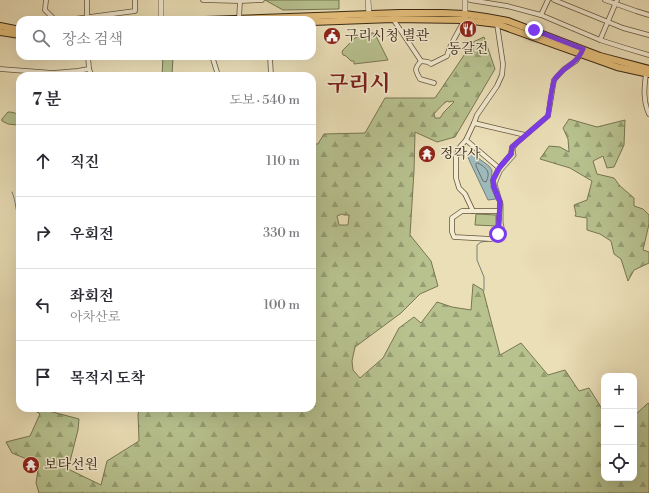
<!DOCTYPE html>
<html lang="ko">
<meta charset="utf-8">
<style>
body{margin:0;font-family:"Libre Bodoni","Noto Serif KR",serif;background:#f7f7f7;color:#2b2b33}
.controls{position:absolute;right:12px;bottom:12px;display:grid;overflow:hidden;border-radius:8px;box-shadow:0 4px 16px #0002}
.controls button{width:36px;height:36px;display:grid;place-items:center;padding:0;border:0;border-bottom:1px solid #e1e1e2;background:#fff;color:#2b2b33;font:20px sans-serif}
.stop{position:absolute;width:12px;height:12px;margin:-9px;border:3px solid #7c3aed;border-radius:50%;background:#fff}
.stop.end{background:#7c3aed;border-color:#fff;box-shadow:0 1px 4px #0008}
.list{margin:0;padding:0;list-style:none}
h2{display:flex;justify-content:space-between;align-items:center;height:52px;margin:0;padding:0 16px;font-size:17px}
h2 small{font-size:13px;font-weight:400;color:#7c7c81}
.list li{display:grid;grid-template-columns:26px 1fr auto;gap:12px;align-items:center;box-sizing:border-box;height:72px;padding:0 16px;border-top:1px solid #e1e1e2}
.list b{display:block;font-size:15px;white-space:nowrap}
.list p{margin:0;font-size:13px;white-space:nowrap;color:#7c7c81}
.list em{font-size:13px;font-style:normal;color:#7c7c81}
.icon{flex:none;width:22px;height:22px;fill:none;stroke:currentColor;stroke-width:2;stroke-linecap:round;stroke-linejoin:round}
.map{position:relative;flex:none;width:649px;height:493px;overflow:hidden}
.search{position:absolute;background:#fff;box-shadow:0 4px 16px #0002;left:16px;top:16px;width:300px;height:44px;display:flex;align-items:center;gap:10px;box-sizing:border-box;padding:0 14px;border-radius:12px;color:#7c7c81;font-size:15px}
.panel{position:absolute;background:#fff;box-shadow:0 4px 16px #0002;left:16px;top:72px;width:300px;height:340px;border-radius:12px}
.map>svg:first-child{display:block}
.forest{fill:url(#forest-firs);stroke:#787652;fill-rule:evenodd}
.green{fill:#b7c28f;stroke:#787652}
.water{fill:#9eb9bb;stroke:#767f78}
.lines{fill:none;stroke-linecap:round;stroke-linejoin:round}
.shore{stroke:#6c7168;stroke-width:1}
.stream{stroke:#767f78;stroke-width:1}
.minor-casing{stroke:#66563d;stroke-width:5.5}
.tertiary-casing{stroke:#66563d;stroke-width:6}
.primary-casing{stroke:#392914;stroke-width:8}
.minor{stroke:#f2ead1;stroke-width:4}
.tertiary{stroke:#f2ead1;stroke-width:5}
.primary{stroke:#e6c07c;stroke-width:6}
.route{stroke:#7c3aed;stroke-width:5}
.labels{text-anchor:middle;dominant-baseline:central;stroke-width:3;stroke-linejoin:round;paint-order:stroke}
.poi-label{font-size:14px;fill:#392914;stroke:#f2ead1;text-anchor:start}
.town-label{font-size:22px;font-weight:bold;fill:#7a1f14;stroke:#f2ead1}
</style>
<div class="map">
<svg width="649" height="493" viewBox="0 0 649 493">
<defs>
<pattern id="forest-firs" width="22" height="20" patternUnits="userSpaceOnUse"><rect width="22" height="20" fill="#b7c28f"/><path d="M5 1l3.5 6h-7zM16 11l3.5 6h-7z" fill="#969e74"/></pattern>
</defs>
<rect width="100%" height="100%" fill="#ebdfb8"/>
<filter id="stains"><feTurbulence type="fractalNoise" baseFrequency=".005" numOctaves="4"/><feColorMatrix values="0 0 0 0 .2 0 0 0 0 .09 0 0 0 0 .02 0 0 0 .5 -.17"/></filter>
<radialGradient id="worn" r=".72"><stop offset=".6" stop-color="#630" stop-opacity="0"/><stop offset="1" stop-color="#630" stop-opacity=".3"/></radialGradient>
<g class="forest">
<path d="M 484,37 L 495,69 L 455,137 L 437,142 L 415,132 L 414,171 L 410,235 L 431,261 L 438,286 L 420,294 L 401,313 L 355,347 L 352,361 L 353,370 L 360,378 L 383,358 L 399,328 L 414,317 L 421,323 L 437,302 L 452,307 L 471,310 L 473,284 L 483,290 L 500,355 L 521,343 L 548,375 L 565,370 L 579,391 L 589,388 L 604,412 L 604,478 L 634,478 L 634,416 L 647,404 L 649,403 L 649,493 L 39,493 L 36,483 L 39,464 L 12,453 L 6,442 L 30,436 L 40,414 L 31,408 L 46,408 L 49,411 L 79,419 L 78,430 L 68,469 L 101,485 L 107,461 L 139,441 L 138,414 L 140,408 L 312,408 L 312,298 L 313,296 L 312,281 L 312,144 L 318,144 L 324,134 L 365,133 L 385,98 L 435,98 L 473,42 ZM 447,101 L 449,102 L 453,101 L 454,102 L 444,112 L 440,118 L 435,118 L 434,114 C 438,109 442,105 447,101 ZM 342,214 L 344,215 L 349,215 L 348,225 L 339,225 L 337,216 Z"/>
<path d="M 569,119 L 597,127 L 625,120 L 624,145 L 614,167 L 607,168 L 603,156 L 593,161 L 597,174 L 614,178 L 620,186 L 634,198 L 634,206 L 643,209 L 649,215 L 649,224 L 643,250 L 649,252 L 649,263 L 634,270 L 628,281 L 621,259 L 614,254 L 611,241 L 600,234 L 587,230 L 587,218 L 575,216 L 576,214 L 574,205 L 587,200 L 592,181 L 570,168 L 540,159 L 549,146 L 560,147 L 569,152 L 568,139 L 563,128 Z"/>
</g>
<g class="green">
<path d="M 265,0 L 339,0 L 339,9 L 283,10 Z"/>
<path d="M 363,33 L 373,33 L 375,34 L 388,60 L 354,64 L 354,61 L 351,61 L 346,56 L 343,55 L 342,52 L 343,50 L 355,38 L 363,34 Z"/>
<path d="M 163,56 L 173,56 L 172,76 L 162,76 Z"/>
<path d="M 8,112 C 18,112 23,117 17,125 L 8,124 L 2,121 L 2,119 Z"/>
<path d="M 476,214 L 496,215 L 496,226 L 475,225 Z"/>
</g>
<path class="water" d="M 470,152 L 489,166 L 492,170 L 491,187 L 496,199 L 488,200 L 470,162 L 468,157 Z"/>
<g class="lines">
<path class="shore" d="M 478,163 C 487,168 491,172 486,182 L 483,181 L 476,166 L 476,164 Z"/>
<g class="stream">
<path d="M 12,192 C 17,203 14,209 20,220"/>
<path d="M 493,240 L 501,238 L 505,233 L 503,222 L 503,204 L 497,184 L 502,172 L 516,156 L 515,149 L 518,145"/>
<path d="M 484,290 L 484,277 L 477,260 L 477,245 L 481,242 L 488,241"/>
</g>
<defs>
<g id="minor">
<path d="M 46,0 L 45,10 L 55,20"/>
<path d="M 87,0 L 87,17"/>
<path d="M 203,0 L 240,1 L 239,19"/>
<path d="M 240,0 L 240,1 L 262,0"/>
<path d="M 470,0 L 507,6 L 541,15 L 600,40 L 622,47 L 649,55"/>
<path d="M 554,0 L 623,28 L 649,35"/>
<path d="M 605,0 L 636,11 L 649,15"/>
<path d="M 541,15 L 548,0"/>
<path d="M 393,19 L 421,61 L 428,62 L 431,64 L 447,56 C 450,43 459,32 464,20"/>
<path d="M 67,20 L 135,11 L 135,0"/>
<path d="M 497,24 L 503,64 L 502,75 L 497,86 L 477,115 L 474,123 L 466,140 L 459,148 L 456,157 L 456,178 L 459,188 L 465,194 L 473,211 L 462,211 L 452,218 L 452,232 L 454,237 L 491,239 L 498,234 L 500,202 L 494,187 L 493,180 L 499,168 L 511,154 L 512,147 L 548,116 L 554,80 L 564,69 L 576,61 L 582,52"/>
<path d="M 600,40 L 617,0"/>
<path d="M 88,56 L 89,69 L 92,76"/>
<path d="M 212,56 L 217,72 L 216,76"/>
<path d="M 270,56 L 271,76"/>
<path d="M 421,61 C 414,69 415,70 420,79 L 434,83"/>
<path d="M 0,69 L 53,73 L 77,71 L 89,69"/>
<path d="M 646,74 C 644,88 643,101 649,114"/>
<path d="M 474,123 L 525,135"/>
<path d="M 466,140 L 499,168"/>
<path d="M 473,211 L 499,211"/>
</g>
<g id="tertiary">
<path d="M 368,0 L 369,15"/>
<path d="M 465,17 L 465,0"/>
<path d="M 161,20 L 161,0"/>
</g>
<g id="primary">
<path d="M 205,20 L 399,13 L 443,13 L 465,14 L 486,17 L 508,21 L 600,56 L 649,69"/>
<path d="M 312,22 L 393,19 L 464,20 L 497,24 L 617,67 L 649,74"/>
<path d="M 0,26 L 20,30"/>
<path d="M 0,32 L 20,35"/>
</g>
</defs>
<use href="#minor" class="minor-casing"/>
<use href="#tertiary" class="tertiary-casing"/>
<use href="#primary" class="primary-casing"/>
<use href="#minor" class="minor"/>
<use href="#tertiary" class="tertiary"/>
<use href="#primary" class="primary"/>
</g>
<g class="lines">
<path class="route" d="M 498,234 L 500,202 L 494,187 L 493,180 L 499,168 L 511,154 L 512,147 L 548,116 C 549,109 552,83 555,79 C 563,67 578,63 583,49 L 534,30"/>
</g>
<defs>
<symbol id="restaurant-disc" viewBox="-11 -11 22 22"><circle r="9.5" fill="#8f2418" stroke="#f2ead1"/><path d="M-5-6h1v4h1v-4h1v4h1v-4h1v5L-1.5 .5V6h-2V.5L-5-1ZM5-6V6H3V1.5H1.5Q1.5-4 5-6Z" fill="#fff"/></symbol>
<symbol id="civic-disc" viewBox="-11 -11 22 22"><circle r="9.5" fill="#8f2418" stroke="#f2ead1"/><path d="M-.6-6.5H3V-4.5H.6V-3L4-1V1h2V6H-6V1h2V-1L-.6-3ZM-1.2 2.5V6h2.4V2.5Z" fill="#fff"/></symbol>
<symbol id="temple-disc" viewBox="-11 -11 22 22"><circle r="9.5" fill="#8f2418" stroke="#f2ead1"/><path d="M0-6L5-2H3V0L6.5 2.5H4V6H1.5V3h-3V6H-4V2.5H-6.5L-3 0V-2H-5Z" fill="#fff"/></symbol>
</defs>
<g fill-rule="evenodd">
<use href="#restaurant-disc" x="458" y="19" width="20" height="20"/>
<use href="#civic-disc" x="322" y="26" width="20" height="20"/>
<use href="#temple-disc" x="417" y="144" width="20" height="20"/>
<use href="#temple-disc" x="21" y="455" width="20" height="20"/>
</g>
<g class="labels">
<g class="poi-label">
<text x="345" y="36">구리시청 별관</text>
<text x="468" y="49" text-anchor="middle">동갈전</text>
<text x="440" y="154">정각사</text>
<text x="44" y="465">보타선원</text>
</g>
<g class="town-label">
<text x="359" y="84">구리시</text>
</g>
</g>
<rect width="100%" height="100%" filter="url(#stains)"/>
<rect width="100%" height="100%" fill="url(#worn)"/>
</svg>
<div class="controls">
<button>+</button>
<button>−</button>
<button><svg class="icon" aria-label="locate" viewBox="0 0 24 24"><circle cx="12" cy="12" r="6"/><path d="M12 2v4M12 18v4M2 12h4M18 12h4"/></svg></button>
</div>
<div class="stop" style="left:498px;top:234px"></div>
<div class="stop end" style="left:534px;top:30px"></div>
<div class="search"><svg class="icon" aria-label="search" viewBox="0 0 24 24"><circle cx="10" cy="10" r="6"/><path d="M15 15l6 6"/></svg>장소 검색</div>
<section class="panel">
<h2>7 분<small>도보 · 540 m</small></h2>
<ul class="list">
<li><svg class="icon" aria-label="ahead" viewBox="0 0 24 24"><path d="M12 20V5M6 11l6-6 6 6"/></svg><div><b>직진</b></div><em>110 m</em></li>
<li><svg class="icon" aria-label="right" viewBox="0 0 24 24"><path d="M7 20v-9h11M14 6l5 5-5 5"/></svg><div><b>우회전</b></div><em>330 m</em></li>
<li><svg class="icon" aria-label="left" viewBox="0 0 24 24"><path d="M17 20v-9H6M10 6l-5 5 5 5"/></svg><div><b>좌회전</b><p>아차산로</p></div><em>100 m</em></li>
<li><svg class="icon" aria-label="arrive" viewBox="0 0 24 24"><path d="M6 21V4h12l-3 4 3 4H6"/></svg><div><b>목적지 도착</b></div></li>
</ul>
</section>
</div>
